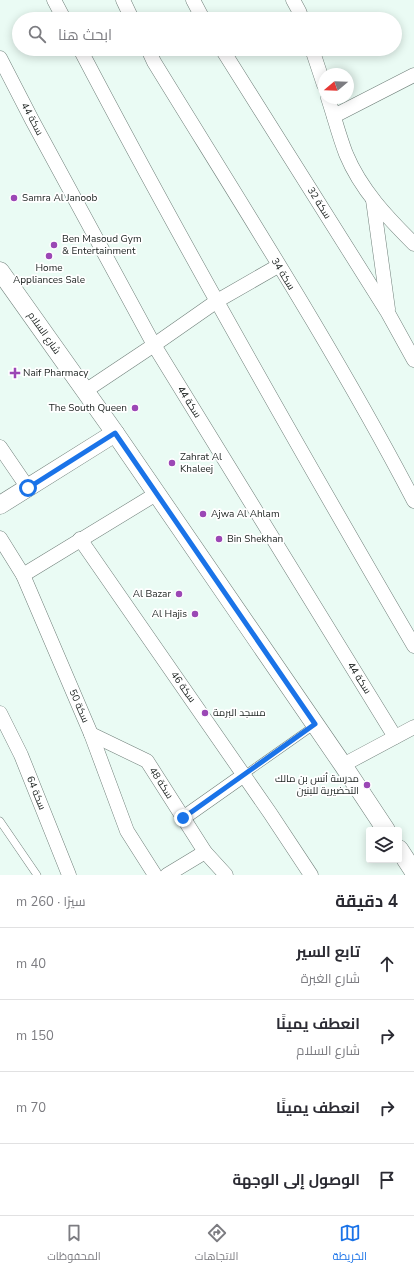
<!DOCTYPE html>
<html lang="ar">
<meta charset="utf-8">
<style>
body{margin:0;font-family:"Nunito Sans",Cairo,sans-serif;background:#f2f2f3;color:#2b2b33;direction:rtl}
.controls{position:absolute;right:12px;bottom:12px;display:grid;overflow:hidden;border-radius:4px;box-shadow:0 2px 10px #0003}
.controls button{width:36px;height:36px;display:grid;place-items:center;padding:0;border:0;border-bottom:1px solid #e1e1e2;background:#fff;color:#2b2b33;font:20px sans-serif}
.compass{position:absolute;left:318px;top:68px;width:36px;height:36px;border-radius:50%;background:#fff;box-shadow:0 2px 10px #0003;rotate:251deg}
.stop{position:absolute;width:12px;height:12px;margin:-9px;border:3px solid #1a73e8;border-radius:50%;background:#fff}
.stop.end{background:#1a73e8;border-color:#fff;box-shadow:0 1px 4px #0008}
.list{margin:0;padding:0;list-style:none}
h2{display:flex;justify-content:space-between;align-items:center;height:52px;margin:0;padding:0 16px;font-size:17px}
h2 small{font-size:13px;font-weight:400;color:#7c7c81}
.list li{display:grid;grid-template-columns:26px 1fr auto;gap:12px;align-items:center;box-sizing:border-box;height:72px;padding:0 16px;border-top:1px solid #e1e1e2}
.list b{display:block;font-size:15px;white-space:nowrap}
.list p{margin:0;font-size:13px;white-space:nowrap;color:#7c7c81}
.list em{font-size:13px;font-style:normal;color:#7c7c81}
.icon{flex:none;width:22px;height:22px;fill:none;stroke:currentColor;stroke-width:2;stroke-linecap:round;stroke-linejoin:round}
.map{position:relative;flex:none;width:414px;height:875px;overflow:hidden;direction:ltr}
.search{position:absolute;background:#fff;box-shadow:0 2px 10px #0003;left:12px;right:12px;top:12px;height:44px;display:flex;align-items:center;gap:10px;box-sizing:border-box;padding:0 14px;border-radius:22px;color:#7c7c81;font-size:15px}
.sheet{height:340px;background:#fff}
nav{display:flex;justify-content:space-around;align-items:center;box-sizing:border-box;height:56px;border-top:1px solid #e1e1e2;background:#fff;font-size:11px;color:#7c7c81}
nav a{display:grid;justify-items:center;gap:2px}
nav .on{color:#1a73e8}
.map>svg:first-child{display:block}
.lines{fill:none;stroke-linecap:round;stroke-linejoin:round}
.service-casing{stroke:#6f7f79;stroke-width:8}
.minor-casing{stroke:#6f7f79;stroke-width:15}
.tertiary-casing{stroke:#6f7f79;stroke-width:19}
.service{stroke:#fff;stroke-width:7}
.minor{stroke:#fff;stroke-width:14}
.tertiary{stroke:#fff;stroke-width:18}
.route{stroke:#1a73e8;stroke-width:5}
.poi-dot{fill:#9b47b5;stroke:#fff;stroke-width:1.5}
.labels{text-anchor:middle;dominant-baseline:central;stroke-width:3.5;stroke-linejoin:round;paint-order:stroke}
.street-label{font-size:10px;fill:#1a201e;stroke:#fff}
.poi-label{font-size:10px;fill:#1a201e;stroke:#fff;text-anchor:start}
</style>
<div class="map">
<svg width="414" height="875" viewBox="0 0 414 875">
<rect width="100%" height="100%" fill="#eafbf4"/>
<g class="lines">
<defs>
<g id="service">
<path d="M 244,775 L 315,725"/>
<path d="M 0,821 L 37,875"/>
</g>
<g id="minor">
<path d="M 54,0 L 64,19"/>
<path d="M 123,0 L 132,19"/>
<path d="M 193,0 L 203,19"/>
<path d="M 293,0 L 299,11 L 302,19"/>
<path d="M 80,49 C 186,251 299,449 414,646"/>
<path d="M 148,49 L 154,62 C 243,207 335,350 414,501"/>
<path d="M 222,49 L 388,313 L 414,360"/>
<path d="M 312,49 L 324,85"/>
<path d="M 0,58 L 32,120 L 154,345 L 395,737"/>
<path d="M 328,98 C 334,116 339,136 346,154 C 361,190 387,217 414,244"/>
<path d="M 334,116 L 414,75"/>
<path d="M 373,200 L 388,309"/>
<path d="M 85,391 L 154,345 L 217,301 L 278,266"/>
<path d="M 0,447 L 28,488"/>
<path d="M 0,538 L 23,575 L 91,734 L 127,831 L 155,875"/>
<path d="M 80,539 L 270,813 L 311,875"/>
<path d="M 23,575 L 156,494"/>
<path d="M 0,713 L 21,755 L 69,875"/>
<path d="M 91,734 L 147,761 L 205,852 L 226,875"/>
<path d="M 343,765 L 414,727"/>
<path d="M 183,818 L 244,775"/>
<path d="M 167,875 L 205,852"/>
</g>
<g id="tertiary">
<path d="M 0,271 L 115,433 L 343,765 L 386,830"/>
<path d="M 0,505 L 115,433"/>
<path d="M 399,849 L 414,872"/>
</g>
</defs>
<use href="#service" class="service-casing"/>
<use href="#minor" class="minor-casing"/>
<use href="#tertiary" class="tertiary-casing"/>
<use href="#service" class="service"/>
<use href="#minor" class="minor"/>
<use href="#tertiary" class="tertiary"/>
</g>
<g class="lines">
<path class="route" d="M 28,488 L 115,433 L 315,724 L 183,818"/>
</g>
<g class="poi-dot">
<circle cx="14" cy="198" r="4"/>
<circle cx="54" cy="245" r="4"/>
<circle cx="49" cy="256" r="4"/>
<path d="M13 367h4v4h4v4h-4v4h-4v-4h-4v-4h4z"/>
<circle cx="135" cy="408" r="4"/>
<circle cx="172" cy="463" r="4"/>
<circle cx="203" cy="514" r="4"/>
<circle cx="219" cy="539" r="4"/>
<circle cx="179" cy="594" r="4"/>
<circle cx="195" cy="614" r="4"/>
<circle cx="205" cy="713" r="4"/>
<circle cx="367" cy="785" r="4"/>
</g>
<g class="labels">
<g class="street-label">
<text transform="translate(32 119) rotate(62)">سكة 44</text>
<text transform="translate(319 203) rotate(58)">سكة 32</text>
<text transform="translate(283 274) rotate(59)">سكة 34</text>
<text transform="translate(44 333) rotate(55)">شارع السلام</text>
<text transform="translate(189 402) rotate(58)">سكة 44</text>
<text transform="translate(359 678) rotate(58)">سكة 44</text>
<text transform="translate(183 687) rotate(55)">سكة 46</text>
<text transform="translate(79 706) rotate(67)">سكة 50</text>
<text transform="translate(161 783) rotate(57)">سكة 48</text>
<text transform="translate(36 793) rotate(68)">سكة 64</text>
</g>
<g class="poi-label">
<text x="22" y="198">Samra Al Janoob</text>
<text x="62" y="239">Ben Masoud Gym<tspan x="62" dy="12">&amp; Entertainment</tspan></text>
<text x="49" y="268" text-anchor="middle">Home<tspan x="49" dy="12">Appliances Sale</tspan></text>
<text x="23" y="373">Naif Pharmacy</text>
<text x="127" y="408" text-anchor="end">The South Queen</text>
<text x="180" y="457">Zahrat Al<tspan x="180" dy="12">Khaleej</tspan></text>
<text x="211" y="514">Ajwa Al Ahlam</text>
<text x="227" y="539">Bin Shekhan</text>
<text x="171" y="594" text-anchor="end">Al Bazar</text>
<text x="187" y="614" text-anchor="end">Al Hajis</text>
<text x="213" y="713">مسجد البرمة</text>
<text x="359" y="779" text-anchor="end">مدرسة أنس بن مالك<tspan x="359" dy="12">التحضيرية للبنين</tspan></text>
</g>
</g>
</svg>
<div class="controls">
<button><svg class="icon" aria-label="layers" viewBox="0 0 24 24"><path d="M12 4l9 5-9 5-9-5zM3 14l9 5 9-5"/></svg></button>
</div>
<svg class="compass" viewBox="-18 -18 36 36"><path d="M0-13l5 13h-10z" fill="#e53935"/><path d="M0 13l5-13h-10z" fill="#7c7c81"/></svg>
<div class="stop" style="left:28px;top:488px"></div>
<div class="stop end" style="left:183px;top:818px"></div>
<div class="search"><svg class="icon" aria-label="search" viewBox="0 0 24 24"><circle cx="10" cy="10" r="6"/><path d="M15 15l6 6"/></svg>ابحث هنا</div>
</div>
<section class="sheet">
<h2>4 دقيقة<small>سيرًا · 260 m</small></h2>
<ul class="list">
<li><svg class="icon" aria-label="ahead" viewBox="0 0 24 24"><path d="M12 20V5M6 11l6-6 6 6"/></svg><div><b>تابع السير</b><p>شارع الغبرة</p></div><em>40 m</em></li>
<li><svg class="icon" aria-label="right" viewBox="0 0 24 24"><path d="M7 20v-9h11M14 6l5 5-5 5"/></svg><div><b>انعطف يمينًا</b><p>شارع السلام</p></div><em>150 m</em></li>
<li><svg class="icon" aria-label="right" viewBox="0 0 24 24"><path d="M7 20v-9h11M14 6l5 5-5 5"/></svg><div><b>انعطف يمينًا</b></div><em>70 m</em></li>
<li><svg class="icon" aria-label="arrive" viewBox="0 0 24 24"><path d="M6 21V4h12l-3 4 3 4H6"/></svg><div><b>الوصول إلى الوجهة</b></div></li>
</ul>
</section>
<nav>
<a class="on"><svg class="icon" aria-label="map" viewBox="0 0 24 24"><path d="M3 6l6-2 6 2 6-2v14l-6 2-6-2-6 2zM9 4v14M15 6v14"/></svg>الخريطة</a>
<a><svg class="icon" aria-label="directions" viewBox="0 0 24 24"><path d="M12 3l9 9-9 9-9-9zM9 14v-3h6M13 9l2 2-2 2"/></svg>الاتجاهات</a>
<a><svg class="icon" aria-label="saved" viewBox="0 0 24 24"><path d="M7 4h10v16l-5-4-5 4z"/></svg>المحفوظات</a>
</nav>
